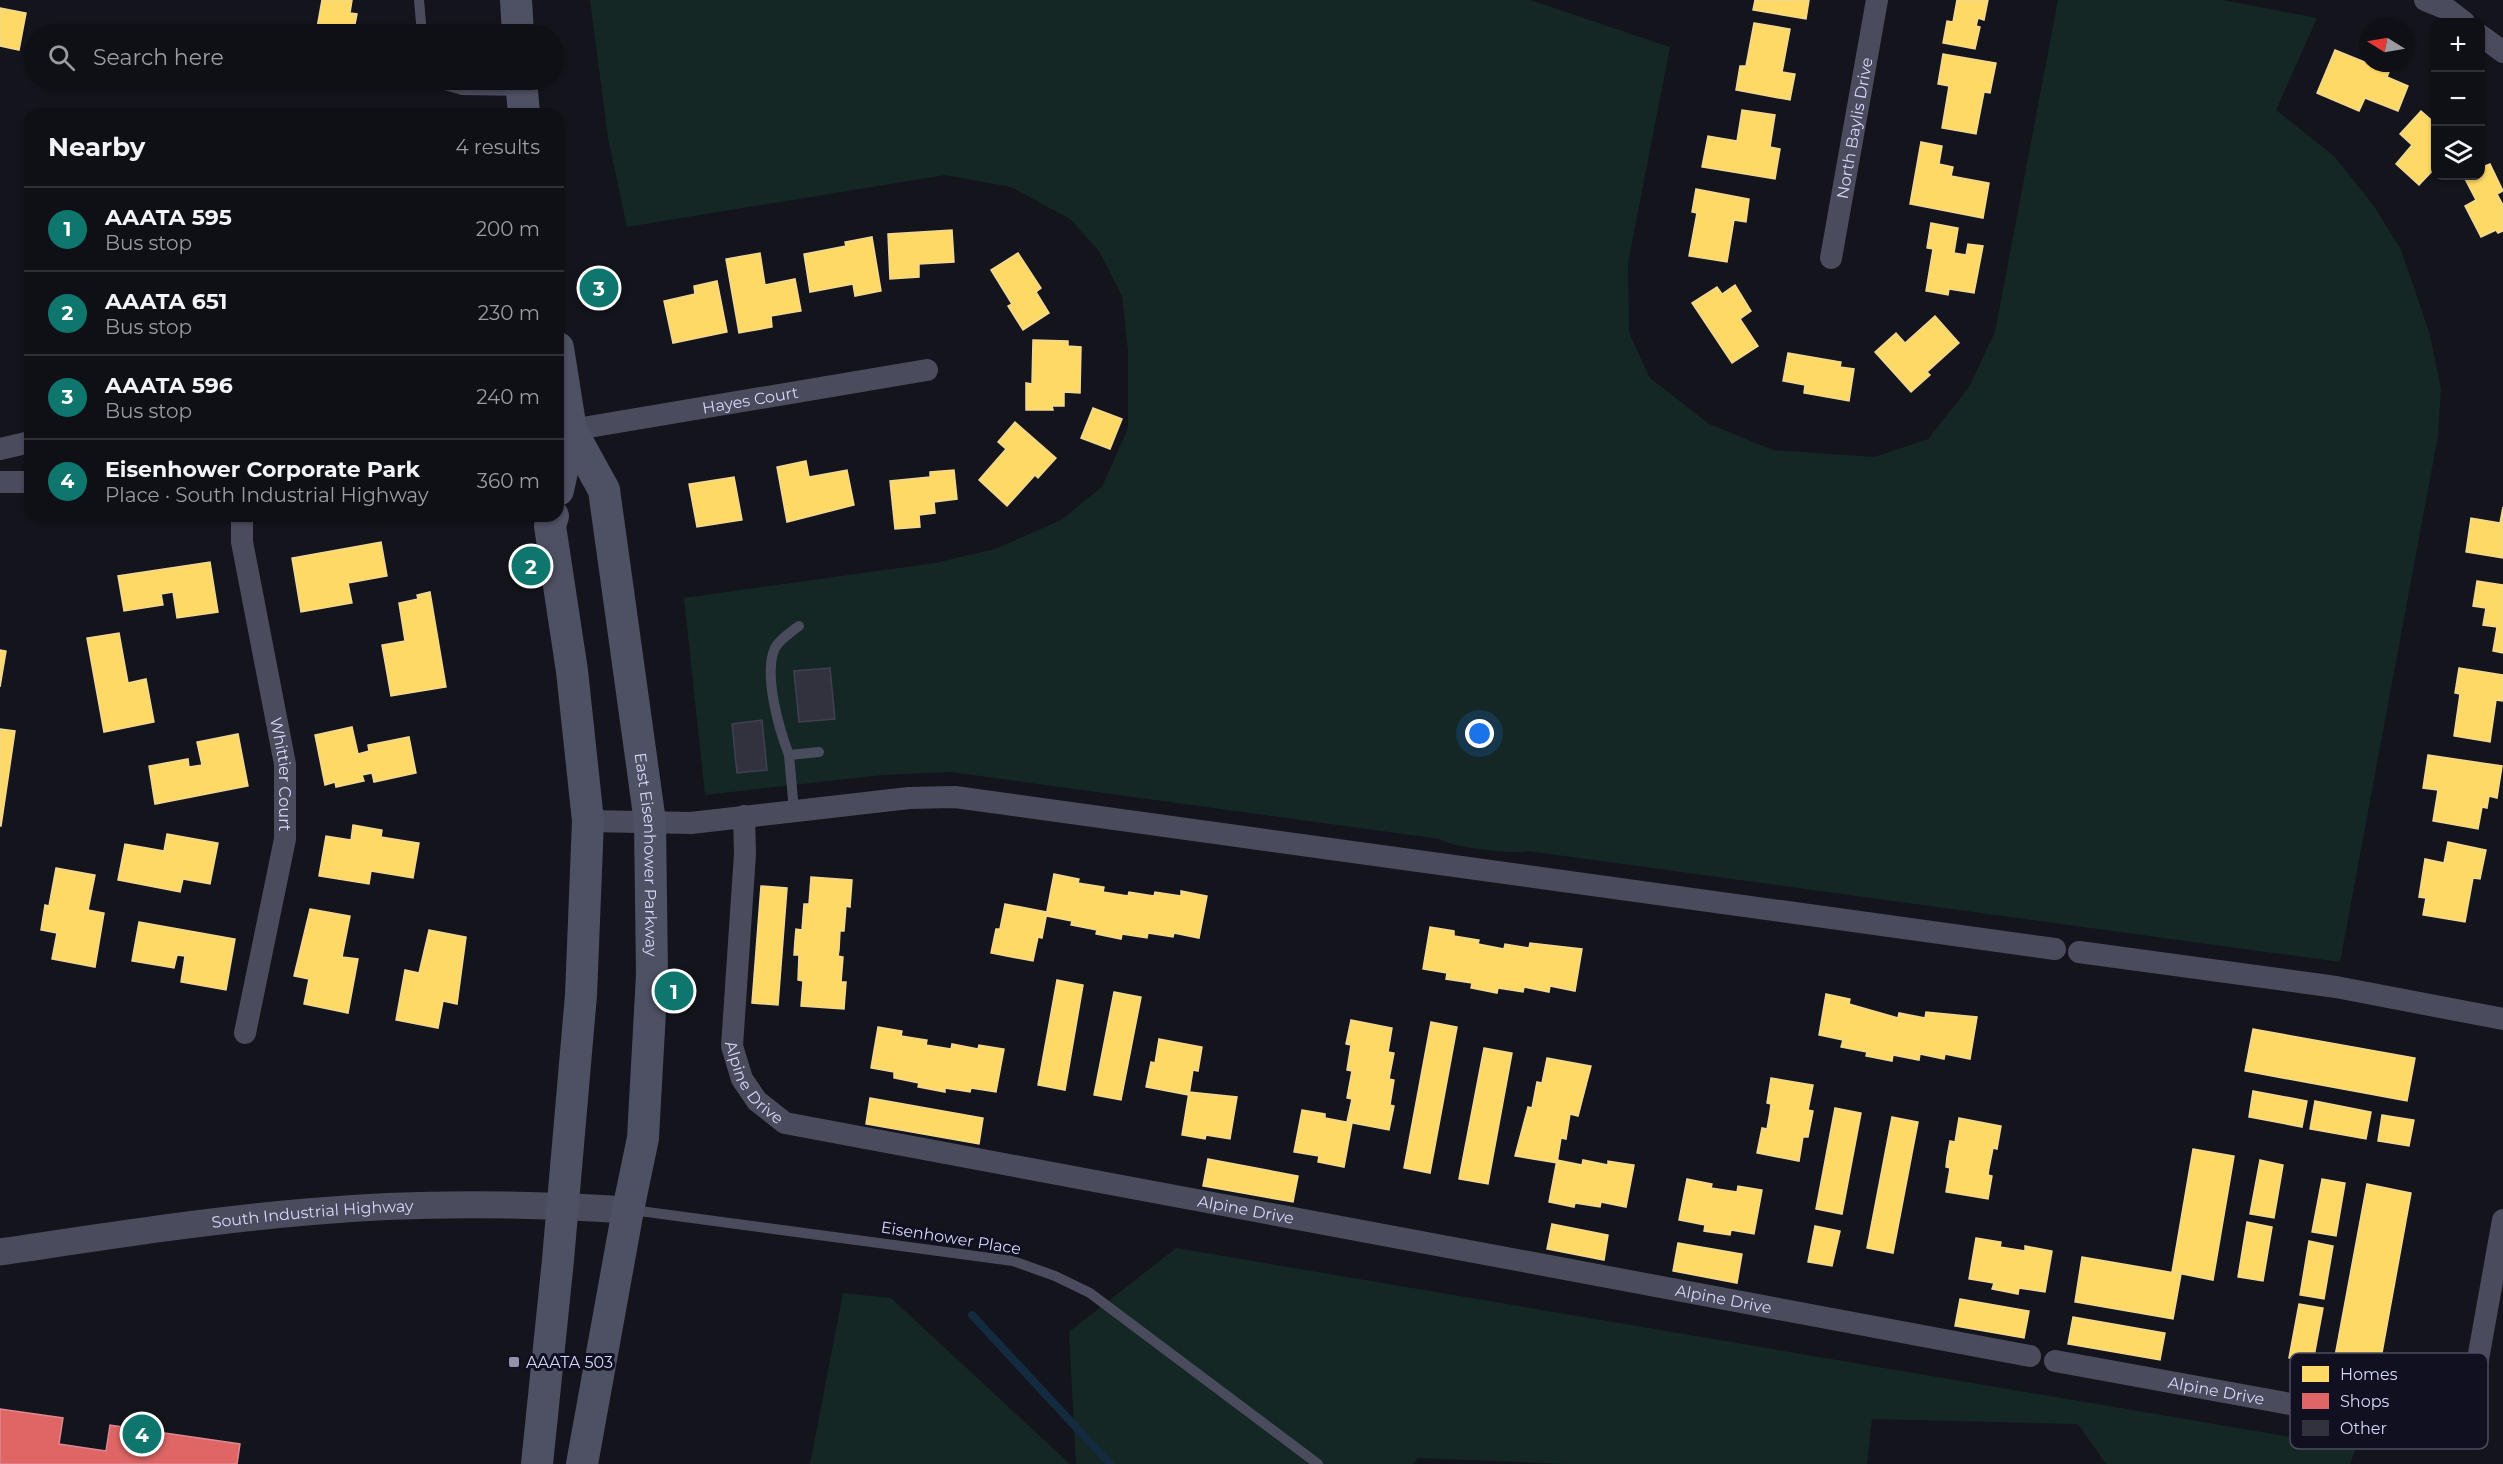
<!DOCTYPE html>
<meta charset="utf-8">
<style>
body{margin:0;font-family:Montserrat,sans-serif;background:#18181f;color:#f1f3f6}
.controls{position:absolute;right:18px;top:18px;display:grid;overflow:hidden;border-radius:12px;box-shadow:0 2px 4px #0004}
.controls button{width:54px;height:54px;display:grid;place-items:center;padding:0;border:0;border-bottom:2px solid #2f2f35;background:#0f0f16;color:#f1f3f6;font:30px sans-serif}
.compass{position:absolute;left:2359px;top:18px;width:54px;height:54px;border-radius:50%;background:#0f0f16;box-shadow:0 2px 4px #0004;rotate:281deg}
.you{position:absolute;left:1480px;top:734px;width:21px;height:21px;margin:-15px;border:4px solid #fff;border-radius:50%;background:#1a73e8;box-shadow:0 0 0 9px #1a73e833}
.badge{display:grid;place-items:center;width:39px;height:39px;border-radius:50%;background:#0f766e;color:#fff;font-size:20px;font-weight:700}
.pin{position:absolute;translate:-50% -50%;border:3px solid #fff;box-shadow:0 2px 6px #0006}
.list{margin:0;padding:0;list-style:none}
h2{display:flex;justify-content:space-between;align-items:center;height:78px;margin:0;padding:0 24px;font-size:26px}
h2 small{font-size:20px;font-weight:400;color:#9b9ca1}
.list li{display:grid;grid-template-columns:39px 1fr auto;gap:18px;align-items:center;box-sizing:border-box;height:84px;padding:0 24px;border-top:2px solid #2f2f35}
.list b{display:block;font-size:22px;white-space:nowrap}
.list p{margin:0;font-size:20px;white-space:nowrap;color:#9b9ca1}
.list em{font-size:20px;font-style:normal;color:#9b9ca1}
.icon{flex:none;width:33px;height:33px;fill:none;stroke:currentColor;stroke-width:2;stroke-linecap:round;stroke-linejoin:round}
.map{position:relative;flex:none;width:2503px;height:1464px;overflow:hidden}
.search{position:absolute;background:#0f0f16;box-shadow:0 2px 4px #0004;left:24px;top:24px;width:540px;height:66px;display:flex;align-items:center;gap:15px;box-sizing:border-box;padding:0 21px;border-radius:33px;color:#9b9ca1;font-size:22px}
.panel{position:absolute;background:#0f0f16;box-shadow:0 2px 4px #0004;left:24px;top:108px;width:540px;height:414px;border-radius:18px}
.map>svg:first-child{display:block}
.green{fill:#142725}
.homes{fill:#ffd966;stroke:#f2d892;stroke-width:1.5}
.shops{fill:#e06666;stroke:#dd8892;stroke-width:1.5}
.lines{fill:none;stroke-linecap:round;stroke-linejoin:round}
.stream{stroke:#132a3f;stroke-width:8}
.building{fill:#32323f;stroke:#404050;stroke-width:1.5}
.service{stroke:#4a4c5d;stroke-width:10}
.minor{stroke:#4a4c5d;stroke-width:22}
.tertiary{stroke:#4a4c5d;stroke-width:27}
.secondary{stroke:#4e5063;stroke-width:32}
.poi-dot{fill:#9193ad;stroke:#101021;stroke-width:2}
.labels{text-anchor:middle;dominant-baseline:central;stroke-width:6;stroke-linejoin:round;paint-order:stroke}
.street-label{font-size:16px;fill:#d5d7fa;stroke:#101021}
.poi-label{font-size:16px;fill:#d5d7fa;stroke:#101021;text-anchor:start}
.key{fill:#101021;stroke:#4b4c62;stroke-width:1.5}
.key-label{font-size:16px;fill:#d5d7fa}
</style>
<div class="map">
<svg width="2503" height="1464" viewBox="0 0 2503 1464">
<rect width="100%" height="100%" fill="#14141d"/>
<g class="green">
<path d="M 590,0 L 1530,0 L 1670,47 L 1628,263 L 1629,333 L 1650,378 L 1709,424 L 1773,450 L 1874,457 L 1928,439 L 1969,387 L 1995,332 L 2058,0 L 2223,0 L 2317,18 L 2276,110 L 2334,156 L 2374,206 L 2401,250 L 2430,335 L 2441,389 L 2438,436 L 2340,962 L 1528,851 C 1517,855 1449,847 1440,839 L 951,772 L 883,775 L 705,795 L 684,598 L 935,563 L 995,549 L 1061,520 L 1102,487 L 1128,428 L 1128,351 L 1122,296 L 1099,251 L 1070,219 L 1011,187 L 945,175 L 627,227 L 608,138 Z"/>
<path d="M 1176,1248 L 2356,1448 L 2350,1464 L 2106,1464 L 2078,1424 L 1872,1419 L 1867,1464 L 1567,1464 L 1418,1458 L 1413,1464 L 1076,1464 L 1069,1332 Z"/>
<path d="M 843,1293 L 891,1298 L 1070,1464 L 810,1464 Z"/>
</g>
<g class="homes">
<path d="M 322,0 L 352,0 L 350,13 L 357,14 L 353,34 L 321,34 L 322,29 L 317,28 Z"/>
<path d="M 1755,0 L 1809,0 L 1806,19 L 1753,10 Z"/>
<path d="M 1957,0 L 1988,0 L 1984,20 L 1978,18 L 1976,26 L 1980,27 L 1975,49 L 1943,43 L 1947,21 L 1953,22 Z"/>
<path d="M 0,8 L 26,13 L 19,50 L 0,46 Z"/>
<path d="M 1754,23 L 1790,29 L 1782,72 L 1795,74 L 1790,100 L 1736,90 L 1740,66 L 1746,66 Z"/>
<path d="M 2335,50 L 2389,72 L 2387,77 L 2408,86 L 2398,111 L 2365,98 L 2359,111 L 2317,93 Z"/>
<path d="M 1943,54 L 1996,63 L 1990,93 L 1984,92 L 1976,134 L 1942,128 L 1949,86 L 1938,84 Z"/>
<path d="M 84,80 L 133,80 L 132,87 Z"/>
<path d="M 1742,110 L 1775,115 L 1770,147 L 1780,149 L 1775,179 L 1702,167 L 1708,136 L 1737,141 Z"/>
<path d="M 2421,111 L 2436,124 L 2436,167 L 2419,185 L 2396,164 L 2412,145 L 2400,134 Z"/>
<path d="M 1921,142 L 1942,146 L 1939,164 L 1953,167 L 1951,176 L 1989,183 L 1983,218 L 1910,204 Z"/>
<path d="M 2490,164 L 2503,191 L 2497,194 L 2503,205 L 2503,231 L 2498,233 L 2496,230 L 2481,237 L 2465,206 L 2476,200 L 2464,177 L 2480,176 L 2480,168 Z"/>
<path d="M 1696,189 L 1749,199 L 1746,222 L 1734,220 L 1727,262 L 1689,256 L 1697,213 L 1692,212 Z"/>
<path d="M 1931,223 L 1958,228 L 1954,253 L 1966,255 L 1968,244 L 1983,246 L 1974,293 L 1949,289 L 1948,295 L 1926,291 L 1933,249 L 1927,248 Z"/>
<path d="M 952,230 L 954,262 L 919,264 L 919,277 L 890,279 L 888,234 Z"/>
<path d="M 872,237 L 881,291 L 855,296 L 853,284 L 810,292 L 804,254 L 846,246 L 845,242 Z"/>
<path d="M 760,253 L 765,285 L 795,279 L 801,311 L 771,316 L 772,327 L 739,333 L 726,259 Z"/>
<path d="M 1018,253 L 1041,288 L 1036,292 L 1049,313 L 1023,330 L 1008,306 L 1012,304 L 991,270 Z"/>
<path d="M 717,281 L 727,332 L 673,343 L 664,301 L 695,294 L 694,286 Z"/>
<path d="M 1735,285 L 1751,311 L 1740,319 L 1758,346 L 1732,363 L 1692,303 L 1717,287 L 1722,294 Z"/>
<path d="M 1935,316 L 1959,343 L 1927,372 L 1930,375 L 1911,392 L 1875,352 L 1896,333 L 1905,343 Z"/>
<path d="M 1033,340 L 1068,341 L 1068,346 L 1081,347 L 1080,393 L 1064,392 L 1064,406 L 1052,406 L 1053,410 L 1026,410 L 1026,383 L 1032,384 Z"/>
<path d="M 1788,353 L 1841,362 L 1840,367 L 1854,369 L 1849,401 L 1804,393 L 1805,385 L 1783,381 Z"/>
<path d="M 1093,408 L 1122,419 L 1110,449 L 1081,438 Z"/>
<path d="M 1015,422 L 1056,458 L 1038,478 L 1035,475 L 1007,506 L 979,480 L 1006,449 L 998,442 Z"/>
<path d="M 806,461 L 809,477 L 847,470 L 854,505 L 787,522 L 777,467 Z"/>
<path d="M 954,470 L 957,499 L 934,502 L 935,513 L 919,515 L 920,527 L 895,529 L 890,481 L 930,477 L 930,472 Z"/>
<path d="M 734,477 L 742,520 L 697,527 L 689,484 Z"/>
<path d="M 2503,507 L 2503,558 L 2466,552 L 2471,518 L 2500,523 Z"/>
<path d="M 381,542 L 387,576 L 348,583 L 352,603 L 301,612 L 292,558 Z"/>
<path d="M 210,562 L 218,612 L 177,618 L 173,592 L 161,594 L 163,605 L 124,611 L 118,576 Z"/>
<path d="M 2477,581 L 2503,585 L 2503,653 L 2493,651 L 2497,627 L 2483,625 L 2486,608 L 2473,606 Z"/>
<path d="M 430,592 L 446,687 L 391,696 L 382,645 L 405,641 L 399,603 L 418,599 L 417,595 Z"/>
<path d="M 119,633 L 128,683 L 146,679 L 154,722 L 104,732 L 87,638 Z"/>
<path d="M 0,650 L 6,651 L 0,687 Z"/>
<path d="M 2459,668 L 2503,675 L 2503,701 L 2496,700 L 2490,742 L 2454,736 L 2460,694 L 2455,693 Z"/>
<path d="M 352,727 L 358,754 L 369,751 L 368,745 L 409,737 L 416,773 L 374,782 L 372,773 L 362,775 L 364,781 L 336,787 L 335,782 L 325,785 L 315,735 Z"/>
<path d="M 0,729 L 15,731 L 1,826 L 0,826 Z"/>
<path d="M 238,734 L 248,786 L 155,804 L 149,766 L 188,759 L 189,767 L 202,765 L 197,742 Z"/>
<path d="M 2428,755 L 2502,766 L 2497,798 L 2489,796 L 2487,808 L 2482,807 L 2478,829 L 2433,821 L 2438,790 L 2423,788 Z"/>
<path d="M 353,825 L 382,830 L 381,837 L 419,843 L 413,878 L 371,871 L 369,884 L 319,876 L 326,836 L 351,840 Z"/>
<path d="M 167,834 L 218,843 L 210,884 L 183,879 L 180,892 L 118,880 L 125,844 L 164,851 Z"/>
<path d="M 2448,842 L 2486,850 L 2480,879 L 2473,878 L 2465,922 L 2423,915 L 2426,898 L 2419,897 L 2425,859 L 2444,863 Z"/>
<path d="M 56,868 L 95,875 L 88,910 L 104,913 L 95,967 L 52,959 L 57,933 L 41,930 L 45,905 L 49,906 Z"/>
<path d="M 1054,874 L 1079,879 L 1078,883 L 1104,887 L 1103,892 L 1128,896 L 1129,892 L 1154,896 L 1155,892 L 1181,896 L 1181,891 L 1207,896 L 1199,938 L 1174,933 L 1173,937 L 1148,933 L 1147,938 L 1122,934 L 1121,939 L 1096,934 L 1097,930 L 1071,925 L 1072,921 L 1046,916 Z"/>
<path d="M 811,877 L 852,880 L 850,907 L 846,906 L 844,931 L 840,931 L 839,950 L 838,956 L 843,957 L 841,982 L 846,982 L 844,1009 L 801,1006 L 803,981 L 798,980 L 799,955 L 794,955 L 795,940 L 796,929 L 802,930 L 804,904 L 809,904 Z"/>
<path d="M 761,886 L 787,888 L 778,1005 L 752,1003 Z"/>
<path d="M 1005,904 L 1047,912 L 1042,938 L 1038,937 L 1033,961 L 991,953 L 996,929 L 1000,929 Z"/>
<path d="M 310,909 L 350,916 L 342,957 L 358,959 L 348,1013 L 304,1004 L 309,979 L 294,976 Z"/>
<path d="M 139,922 L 235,939 L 226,990 L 181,982 L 185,956 L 177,955 L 174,968 L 132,961 Z"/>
<path d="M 1430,927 L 1454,931 L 1454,936 L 1479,940 L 1478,944 L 1504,949 L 1505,944 L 1529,948 L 1530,943 L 1582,949 L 1575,991 L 1550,986 L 1549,992 L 1524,987 L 1523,992 L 1498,988 L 1497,993 L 1471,988 L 1472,983 L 1446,979 L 1447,973 L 1423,969 Z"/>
<path d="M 429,930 L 466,937 L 457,1004 L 443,1001 L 438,1028 L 396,1020 L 405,970 L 419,973 Z"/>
<path d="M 1057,980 L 1083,985 L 1065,1090 L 1038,1085 Z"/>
<path d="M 1114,992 L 1141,997 L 1121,1100 L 1094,1095 Z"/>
<path d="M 1826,994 L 1850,999 L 1849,1004 L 1898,1018 L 1899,1013 L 1925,1018 L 1926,1012 L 1977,1017 L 1970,1059 L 1945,1054 L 1944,1059 L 1920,1054 L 1919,1060 L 1893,1055 L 1892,1061 L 1866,1056 L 1867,1052 L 1841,1047 L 1843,1040 L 1819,1035 Z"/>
<path d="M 1351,1020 L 1392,1028 L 1388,1052 L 1394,1053 L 1389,1079 L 1394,1080 L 1390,1105 L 1394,1106 L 1389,1130 L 1347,1122 L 1352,1099 L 1347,1098 L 1352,1071 L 1347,1070 L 1351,1045 L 1346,1044 Z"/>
<path d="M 1431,1022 L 1457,1027 L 1430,1173 L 1404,1168 Z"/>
<path d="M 878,1027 L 902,1031 L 901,1036 L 927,1040 L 926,1045 L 951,1049 L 952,1044 L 978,1049 L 979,1045 L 1004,1049 L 996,1092 L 971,1088 L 970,1092 L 945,1088 L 945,1092 L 918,1087 L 919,1083 L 894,1078 L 894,1072 L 871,1068 Z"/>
<path d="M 2253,1029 L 2415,1058 L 2407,1101 L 2245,1071 Z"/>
<path d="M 1159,1039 L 1202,1047 L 1198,1071 L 1193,1070 L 1189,1095 L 1146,1087 L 1151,1062 L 1155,1063 Z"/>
<path d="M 1484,1048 L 1512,1053 L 1488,1184 L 1459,1179 Z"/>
<path d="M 1547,1058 L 1591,1066 L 1578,1116 L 1570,1114 L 1566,1139 L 1561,1138 L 1557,1163 L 1515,1156 L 1528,1107 L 1532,1108 L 1537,1082 L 1542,1083 Z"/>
<path d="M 1771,1078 L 1813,1085 L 1808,1110 L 1813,1111 L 1808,1137 L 1803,1137 L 1799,1161 L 1757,1153 L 1762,1128 L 1767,1129 L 1770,1112 L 1771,1104 L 1767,1103 Z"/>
<path d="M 2253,1091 L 2307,1101 L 2302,1127 L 2249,1117 Z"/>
<path d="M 1189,1092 L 1237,1097 L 1230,1139 L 1206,1135 L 1205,1139 L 1182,1135 Z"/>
<path d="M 870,1098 L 983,1118 L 979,1144 L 866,1124 Z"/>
<path d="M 2315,1101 L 2371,1112 L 2366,1139 L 2310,1129 Z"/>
<path d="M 1835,1108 L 1861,1113 L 1842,1214 L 1816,1209 Z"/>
<path d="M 1302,1110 L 1325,1114 L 1325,1118 L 1352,1123 L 1344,1167 L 1318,1162 L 1319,1156 L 1294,1152 Z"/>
<path d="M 2382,1115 L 2414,1120 L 2409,1146 L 2378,1141 Z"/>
<path d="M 1892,1117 L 1918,1122 L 1893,1253 L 1867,1248 Z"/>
<path d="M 1959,1118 L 2001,1126 L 1997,1149 L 1993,1148 L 1989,1168 L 1988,1175 L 1992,1176 L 1988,1199 L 1946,1192 L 1950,1168 L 1946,1167 L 1947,1157 L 1950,1141 L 1955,1142 Z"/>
<path d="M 2193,1149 L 2234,1156 L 2213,1280 L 2172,1272 Z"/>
<path d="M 1208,1159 L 1298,1176 L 1293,1202 L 1203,1186 Z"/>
<path d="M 1557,1160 L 1582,1165 L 1583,1160 L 1608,1165 L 1608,1161 L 1634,1165 L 1626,1207 L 1601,1202 L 1600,1207 L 1575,1203 L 1574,1207 L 1549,1202 Z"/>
<path d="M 2260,1160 L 2283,1165 L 2274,1218 L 2250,1214 Z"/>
<path d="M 1687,1179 L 1712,1184 L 1711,1188 L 1737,1192 L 1738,1186 L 1762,1190 L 1754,1234 L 1731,1230 L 1730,1235 L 1704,1231 L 1705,1225 L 1679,1220 Z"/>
<path d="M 2322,1179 L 2345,1183 L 2336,1236 L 2312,1232 Z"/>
<path d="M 2367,1184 L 2411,1193 L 2376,1386 L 2331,1378 Z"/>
<path d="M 2247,1222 L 2272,1227 L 2263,1281 L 2238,1277 Z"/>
<path d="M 1552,1224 L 1608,1235 L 1604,1260 L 1547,1249 Z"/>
<path d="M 1815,1226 L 1840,1231 L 1832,1266 L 1808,1262 Z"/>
<path d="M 1976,1238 L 2001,1242 L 2000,1247 L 2025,1251 L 2025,1246 L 2052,1251 L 2045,1292 L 2019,1288 L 2018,1294 L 1992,1289 L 1994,1283 L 1969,1279 Z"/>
<path d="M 2309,1241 L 2333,1246 L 2324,1299 L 2300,1295 Z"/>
<path d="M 1678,1243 L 1742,1254 L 1737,1283 L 1673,1271 Z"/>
<path d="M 2082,1257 L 2181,1274 L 2173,1319 L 2075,1302 Z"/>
<path d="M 1960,1299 L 2029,1311 L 2024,1338 L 1955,1326 Z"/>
<path d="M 2299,1304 L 2323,1308 L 2313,1362 L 2289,1358 Z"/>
<path d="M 2073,1317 L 2165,1333 L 2160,1360 L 2068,1344 Z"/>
</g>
<path class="shops" d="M 0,1409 L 63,1418 L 59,1444 L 106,1451 L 110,1425 L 240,1444 L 237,1464 L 0,1464 Z"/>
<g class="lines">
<path class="stream" d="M 972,1315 L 1110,1464"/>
</g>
<g class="building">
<path d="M 830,668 L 835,719 L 799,722 L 794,671 Z"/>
<path d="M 762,720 L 767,770 L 737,773 L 732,724 Z"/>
</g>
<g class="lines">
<g class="service">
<path d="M 419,0 L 422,34"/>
<path d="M 438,80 L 441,84 L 462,90 L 519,91"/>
<path d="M 789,755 C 779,729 763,674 775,648 C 780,639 791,632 799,626"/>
<path d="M 794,811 L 789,755 L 819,752"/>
<path d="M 632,1210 L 1013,1261 L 1055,1276 L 1090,1293 L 1318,1464"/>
</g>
<g class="minor">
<path d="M 2425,0 L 2447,9 L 2464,22"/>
<path d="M 2480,35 L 2503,52"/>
<path id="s1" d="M 1831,258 L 1877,0"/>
<path id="s2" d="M 559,432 L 927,370"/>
<path d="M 0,449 L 30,442"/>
<path d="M 0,482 L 30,482"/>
<path id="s3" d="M 242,516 L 242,542 L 285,764 L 285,839 L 245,1033"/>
<path id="s4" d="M 744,816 L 745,854 L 732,1046 L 742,1079 L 757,1101 L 785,1123 L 2030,1356"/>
<path d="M 588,821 L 691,823 L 909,798 L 955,797 L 2055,949"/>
<path d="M 2079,952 L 2336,987 L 2503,1019"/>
<path id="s5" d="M 2055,1361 L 2373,1419 C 2414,1422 2449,1425 2473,1387 L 2503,1220"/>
</g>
<path class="tertiary" id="s6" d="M 0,1252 C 102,1237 203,1221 306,1212 C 413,1202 521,1203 628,1210"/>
<g class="secondary">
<path d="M 516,0 L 518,34"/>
<path d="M 521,80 L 524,114"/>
<path id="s7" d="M 558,348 L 571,430 L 604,490 L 650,822 L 652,975 L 643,1138 L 628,1210 L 582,1464"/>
<path d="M 558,490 L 571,430"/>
<path d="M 537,1464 L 558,1260 L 581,995 L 588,821 L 572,671 L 550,526 L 553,516"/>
</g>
</g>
<rect class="poi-dot" x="508" y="1356" width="12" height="12" rx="3"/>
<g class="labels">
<g class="street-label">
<text stroke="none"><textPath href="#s1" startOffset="132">North Baylis Drive</textPath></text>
<text stroke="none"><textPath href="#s2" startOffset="194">Hayes Court</textPath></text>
<text stroke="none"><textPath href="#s3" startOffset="262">Whittier Court</textPath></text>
<text stroke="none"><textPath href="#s7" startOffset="519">East Eisenhower Parkway</textPath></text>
<text stroke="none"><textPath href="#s4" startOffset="274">Alpine Drive</textPath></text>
<text stroke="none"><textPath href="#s4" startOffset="796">Alpine Drive</textPath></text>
<text stroke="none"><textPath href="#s6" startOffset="315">South Industrial Highway</textPath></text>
<text transform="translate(951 1238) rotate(9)">Eisenhower Place</text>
<text stroke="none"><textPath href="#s4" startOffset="1282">Alpine Drive</textPath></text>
<text stroke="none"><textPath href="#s5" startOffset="164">Alpine Drive</textPath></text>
</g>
<g class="poi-label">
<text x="526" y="1362">AAATA 503</text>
</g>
</g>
<rect x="2290" y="1353" width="198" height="96" rx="9" class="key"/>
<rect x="2302" y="1366" width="27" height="16" fill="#ffd966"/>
<rect x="2302" y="1393" width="27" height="16" fill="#e06666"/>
<rect x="2302" y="1420" width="27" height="16" fill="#32323f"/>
<g class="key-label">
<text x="2340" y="1380">Homes</text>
<text x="2340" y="1407">Shops</text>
<text x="2340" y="1434">Other</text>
</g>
</svg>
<div class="controls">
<button>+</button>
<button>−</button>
<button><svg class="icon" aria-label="layers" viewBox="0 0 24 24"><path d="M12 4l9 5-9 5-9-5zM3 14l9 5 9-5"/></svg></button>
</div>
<svg class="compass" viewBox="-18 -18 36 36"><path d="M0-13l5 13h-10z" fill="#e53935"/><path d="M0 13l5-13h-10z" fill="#9b9ca1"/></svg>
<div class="you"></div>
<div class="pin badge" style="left:674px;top:991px">1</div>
<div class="pin badge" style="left:531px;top:566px">2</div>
<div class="pin badge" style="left:599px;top:288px">3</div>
<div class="pin badge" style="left:142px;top:1434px">4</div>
<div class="search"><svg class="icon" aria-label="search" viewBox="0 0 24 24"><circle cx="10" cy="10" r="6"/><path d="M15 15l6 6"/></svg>Search here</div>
<section class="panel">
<h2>Nearby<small>4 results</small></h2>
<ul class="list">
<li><span class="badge">1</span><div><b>AAATA 595</b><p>Bus stop</p></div><em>200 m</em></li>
<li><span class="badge">2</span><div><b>AAATA 651</b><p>Bus stop</p></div><em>230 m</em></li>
<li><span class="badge">3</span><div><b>AAATA 596</b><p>Bus stop</p></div><em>240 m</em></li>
<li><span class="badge">4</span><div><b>Eisenhower Corporate Park</b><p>Place · South Industrial Highway</p></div><em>360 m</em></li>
</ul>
</section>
</div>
